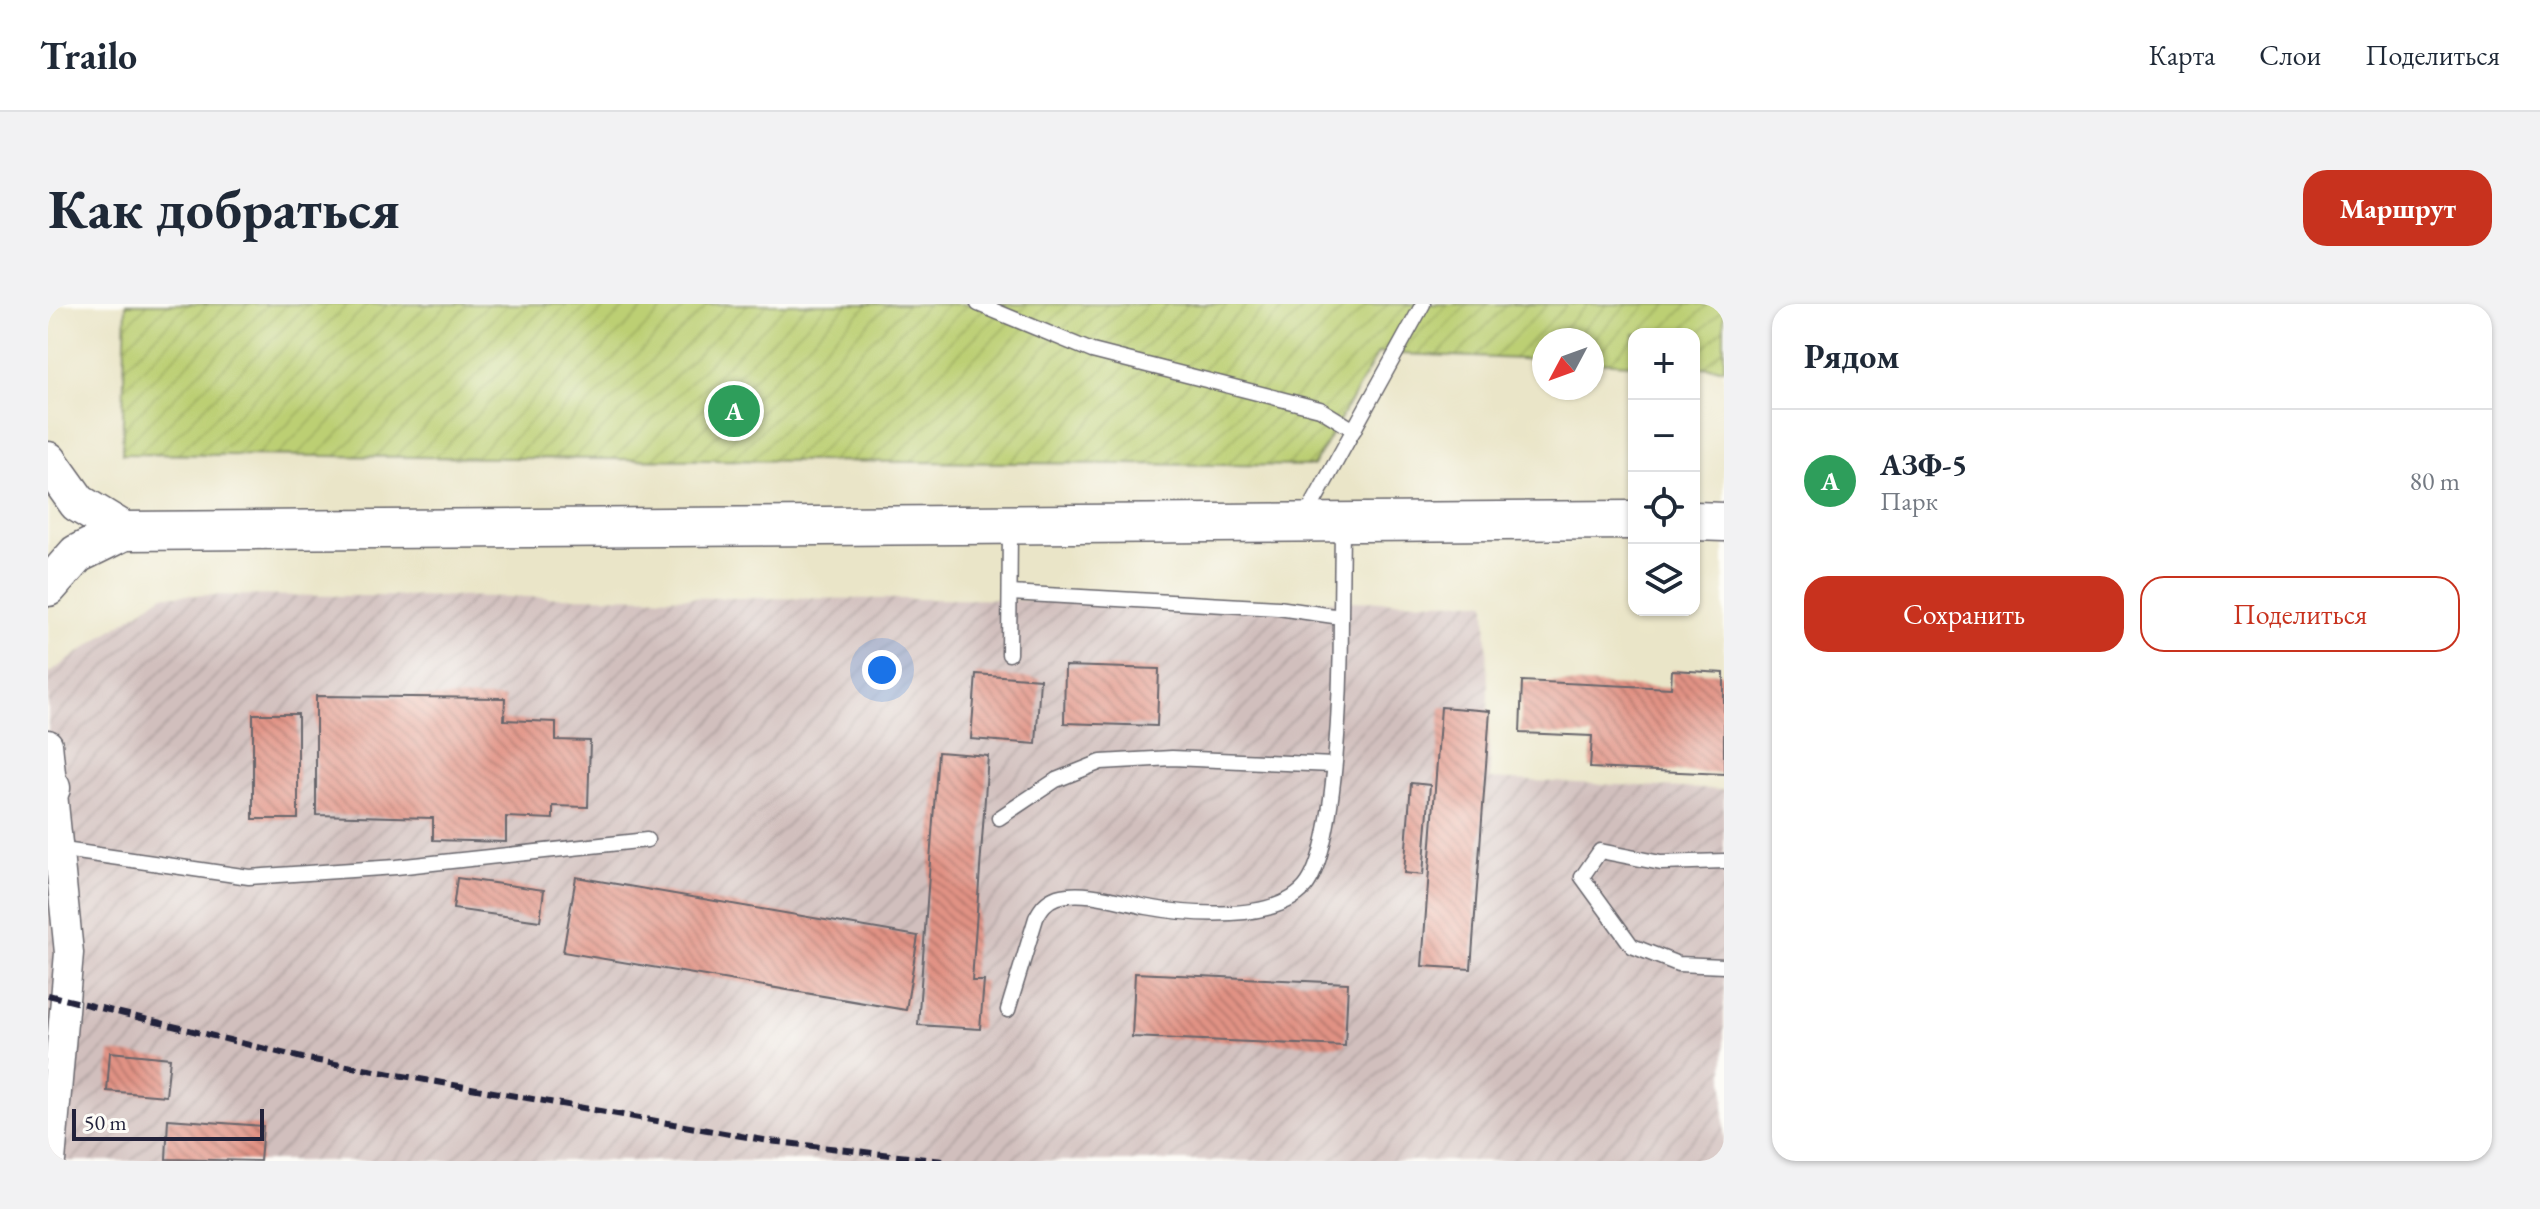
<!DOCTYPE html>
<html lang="ru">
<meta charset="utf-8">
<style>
body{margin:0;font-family:"EB Garamond",serif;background:#f2f2f3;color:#1f2937}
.controls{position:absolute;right:24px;top:24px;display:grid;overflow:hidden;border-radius:16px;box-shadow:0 2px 6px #0004}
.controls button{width:72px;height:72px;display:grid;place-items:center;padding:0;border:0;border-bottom:2px solid #e0e1e3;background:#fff;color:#1f2937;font:40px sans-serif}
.compass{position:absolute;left:1484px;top:24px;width:72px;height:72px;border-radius:50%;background:#fff;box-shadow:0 2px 6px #0004;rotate:229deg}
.scale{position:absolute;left:24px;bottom:20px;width:192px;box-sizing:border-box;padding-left:8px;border:4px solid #22223b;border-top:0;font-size:22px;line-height:28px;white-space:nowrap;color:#22223b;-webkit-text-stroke:6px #fdfcf7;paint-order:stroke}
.you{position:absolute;left:834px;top:366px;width:28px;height:28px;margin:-20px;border:6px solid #fff;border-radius:50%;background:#1a73e8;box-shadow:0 0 0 12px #1a73e833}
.badge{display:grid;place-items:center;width:52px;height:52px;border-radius:50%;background:#c8321e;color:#fff;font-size:26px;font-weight:700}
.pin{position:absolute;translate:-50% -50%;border:4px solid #fff;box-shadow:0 2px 8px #0006}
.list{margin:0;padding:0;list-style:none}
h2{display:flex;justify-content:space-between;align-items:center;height:104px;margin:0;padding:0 32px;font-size:34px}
h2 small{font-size:26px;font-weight:400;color:#747a83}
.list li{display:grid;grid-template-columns:52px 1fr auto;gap:24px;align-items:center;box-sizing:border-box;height:144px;padding:0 32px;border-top:2px solid #e0e1e3}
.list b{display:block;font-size:30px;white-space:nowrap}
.list p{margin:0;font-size:26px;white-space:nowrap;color:#747a83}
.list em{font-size:26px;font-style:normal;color:#747a83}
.actions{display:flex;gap:16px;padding:24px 32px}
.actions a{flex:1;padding:18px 0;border:2px solid #c8321e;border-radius:24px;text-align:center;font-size:28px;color:#c8321e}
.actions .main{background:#c8321e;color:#fff}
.icon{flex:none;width:44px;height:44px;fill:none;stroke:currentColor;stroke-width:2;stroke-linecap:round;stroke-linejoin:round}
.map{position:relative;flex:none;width:1676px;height:857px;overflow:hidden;border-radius:24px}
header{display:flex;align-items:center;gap:48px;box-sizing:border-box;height:112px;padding:0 40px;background:#fff;border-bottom:2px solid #e0e1e3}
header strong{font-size:38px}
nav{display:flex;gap:44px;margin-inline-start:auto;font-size:28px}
.intro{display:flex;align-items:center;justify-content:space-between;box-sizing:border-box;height:192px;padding:0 48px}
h1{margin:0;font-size:56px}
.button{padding:20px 36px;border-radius:24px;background:#c8321e;color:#fff;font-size:28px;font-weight:700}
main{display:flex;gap:48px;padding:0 48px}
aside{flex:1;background:#fff;border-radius:24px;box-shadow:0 2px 6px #0004}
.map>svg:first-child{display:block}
.industrial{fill:url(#industrial-furrows)}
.garden{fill:url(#garden-furrows);stroke:#6f7857;stroke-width:2}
.building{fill:url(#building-back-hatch)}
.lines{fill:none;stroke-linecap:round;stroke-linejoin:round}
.lane-casing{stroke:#68666c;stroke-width:17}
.street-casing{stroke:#68666c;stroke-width:31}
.secondary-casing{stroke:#68666c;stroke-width:41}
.lane{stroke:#fff;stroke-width:14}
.street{stroke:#fff;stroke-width:28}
.secondary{stroke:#fff;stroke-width:38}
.rail{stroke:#22223b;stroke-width:6;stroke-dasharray:12 6;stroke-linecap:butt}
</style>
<header>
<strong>Trailo</strong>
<nav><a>Карта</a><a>Слои</a><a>Поделиться</a></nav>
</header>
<div class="intro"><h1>Как добраться</h1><a class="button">Маршрут</a></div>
<main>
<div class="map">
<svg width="1676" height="857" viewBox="0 0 1676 857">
<defs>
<pattern id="industrial-furrows" width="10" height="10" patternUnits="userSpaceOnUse" patternTransform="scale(2)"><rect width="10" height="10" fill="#d1bfbd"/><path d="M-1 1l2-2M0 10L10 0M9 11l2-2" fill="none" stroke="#b3a4a3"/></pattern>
<pattern id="garden-furrows" width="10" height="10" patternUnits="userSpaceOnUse" patternTransform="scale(2)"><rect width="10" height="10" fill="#bccf73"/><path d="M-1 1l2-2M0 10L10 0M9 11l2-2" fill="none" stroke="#a1b164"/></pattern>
<pattern id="building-back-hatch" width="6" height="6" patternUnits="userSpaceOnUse" patternTransform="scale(2)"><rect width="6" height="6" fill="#e19284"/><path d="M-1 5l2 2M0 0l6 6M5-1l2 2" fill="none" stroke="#b6776d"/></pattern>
</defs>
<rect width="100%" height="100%" fill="#fdfcf7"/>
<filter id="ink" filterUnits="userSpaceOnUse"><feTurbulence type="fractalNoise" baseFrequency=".0125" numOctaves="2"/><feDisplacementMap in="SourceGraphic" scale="16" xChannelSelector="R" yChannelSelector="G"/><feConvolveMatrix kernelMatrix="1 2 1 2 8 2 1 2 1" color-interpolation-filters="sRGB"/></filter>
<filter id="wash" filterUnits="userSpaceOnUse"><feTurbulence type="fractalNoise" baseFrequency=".006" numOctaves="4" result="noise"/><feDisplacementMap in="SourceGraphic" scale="32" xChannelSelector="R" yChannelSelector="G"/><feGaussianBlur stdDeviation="1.8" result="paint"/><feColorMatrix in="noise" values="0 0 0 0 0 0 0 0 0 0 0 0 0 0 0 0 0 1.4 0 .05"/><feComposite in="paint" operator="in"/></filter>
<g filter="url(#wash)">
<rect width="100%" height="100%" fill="#eae5c8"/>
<path class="industrial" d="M 115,291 L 1438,298 L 1442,475 L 1676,486 L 1676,857 L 0,857 L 0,370 Z"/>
<path class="garden" d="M 78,0 L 1676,0 L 1676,64 L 1646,63 L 1646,30 L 1586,30 L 1586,60 L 1544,58 L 1544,36 L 1496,36 L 1496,56 L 1330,49 L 1265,162 L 74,150 Z"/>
<g id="blocks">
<g class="building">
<path d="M 1017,362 L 1111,365 L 1109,422 L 1016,419 Z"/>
<path d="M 1624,366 L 1676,369 L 1676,470 L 1542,464 L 1544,432 L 1472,429 L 1474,377 L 1623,384 Z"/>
<path d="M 928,370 L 992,375 L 988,440 L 923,435 Z"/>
<path d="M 268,392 L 457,394 L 456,416 L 508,418 L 508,436 L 542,437 L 540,503 L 505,502 L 505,515 L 458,513 L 458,538 L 385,536 L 385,514 L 268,511 Z"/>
<path d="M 1393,403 L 1442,407 L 1423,665 L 1374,662 Z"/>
<rect x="205" y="410" width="45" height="105"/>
<path d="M 890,448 L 940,452 L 924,677 L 936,677 L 932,725 L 870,721 Z"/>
<path d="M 1363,479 L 1382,481 L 1375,571 L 1356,569 Z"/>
<path d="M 528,573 L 870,632 L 858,706 L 515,648 Z"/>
<path d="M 409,574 L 496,586 L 492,617 L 405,605 Z"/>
<path d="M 1087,669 L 1300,679 L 1297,742 L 1084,733 Z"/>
<path d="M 62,748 L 122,754 L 118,792 L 59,787 Z"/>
<path d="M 120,815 L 215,822 L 212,857 L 118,855 Z"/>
</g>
</g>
</g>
<g filter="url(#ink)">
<use href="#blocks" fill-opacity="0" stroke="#68666c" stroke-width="2"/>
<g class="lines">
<defs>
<g id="lane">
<path d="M 930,0 L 1044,47 L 1272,105 L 1306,126"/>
<path d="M 1257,214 L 1375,0"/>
<path d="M 1293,313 L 1294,221"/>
<path d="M 961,350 L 962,222"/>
<path d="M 951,514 L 1008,476 L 1053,458 L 1124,454 L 1285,461"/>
<path d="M 9,545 L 201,573 L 348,563 L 599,536"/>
<path d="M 1676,557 L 1613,559 L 1552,547 L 1534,573 L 1584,642 L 1630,660 L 1676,662"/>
<path d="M 960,706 L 988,614 C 993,604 998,597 1009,593 C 1037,585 1072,598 1099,603 C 1142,611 1227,618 1257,583 C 1290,544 1293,368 1293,313 L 1230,304 L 962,289"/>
</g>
<path id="street" d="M 0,440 L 21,649 L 3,857"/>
<g id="secondary">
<path d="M 0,157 L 30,199 L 76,227"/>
<path d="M 1646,217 L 1676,218"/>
<path d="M 0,283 L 29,250 L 76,227 L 1586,216"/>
<path d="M 0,480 L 3,484"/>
</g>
</defs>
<use href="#lane" class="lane-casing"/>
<use href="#street" class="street-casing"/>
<use href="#secondary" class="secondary-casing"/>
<use href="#lane" class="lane"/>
<use href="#street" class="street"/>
<use href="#secondary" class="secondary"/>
<path class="rail" d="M 0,691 L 254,754 L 721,837 L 895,857"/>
</g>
</g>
</svg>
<div class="controls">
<button>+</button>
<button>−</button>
<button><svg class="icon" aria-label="locate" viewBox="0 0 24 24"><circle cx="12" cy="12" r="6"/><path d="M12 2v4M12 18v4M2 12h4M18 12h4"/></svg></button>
<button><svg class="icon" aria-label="layers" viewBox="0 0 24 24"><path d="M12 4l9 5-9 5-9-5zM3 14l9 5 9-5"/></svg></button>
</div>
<svg class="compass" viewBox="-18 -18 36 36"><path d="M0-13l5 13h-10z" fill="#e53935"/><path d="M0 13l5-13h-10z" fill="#747a83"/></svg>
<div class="scale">50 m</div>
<div class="you"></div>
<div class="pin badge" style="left:686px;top:107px;background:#2e9e5b">A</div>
</div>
<aside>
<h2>Рядом<small></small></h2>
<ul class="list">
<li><span class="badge" style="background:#2e9e5b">A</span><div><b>АЗФ-5</b><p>Парк</p></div><em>80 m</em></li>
</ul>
<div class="actions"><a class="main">Сохранить</a><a>Поделиться</a></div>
</aside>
</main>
